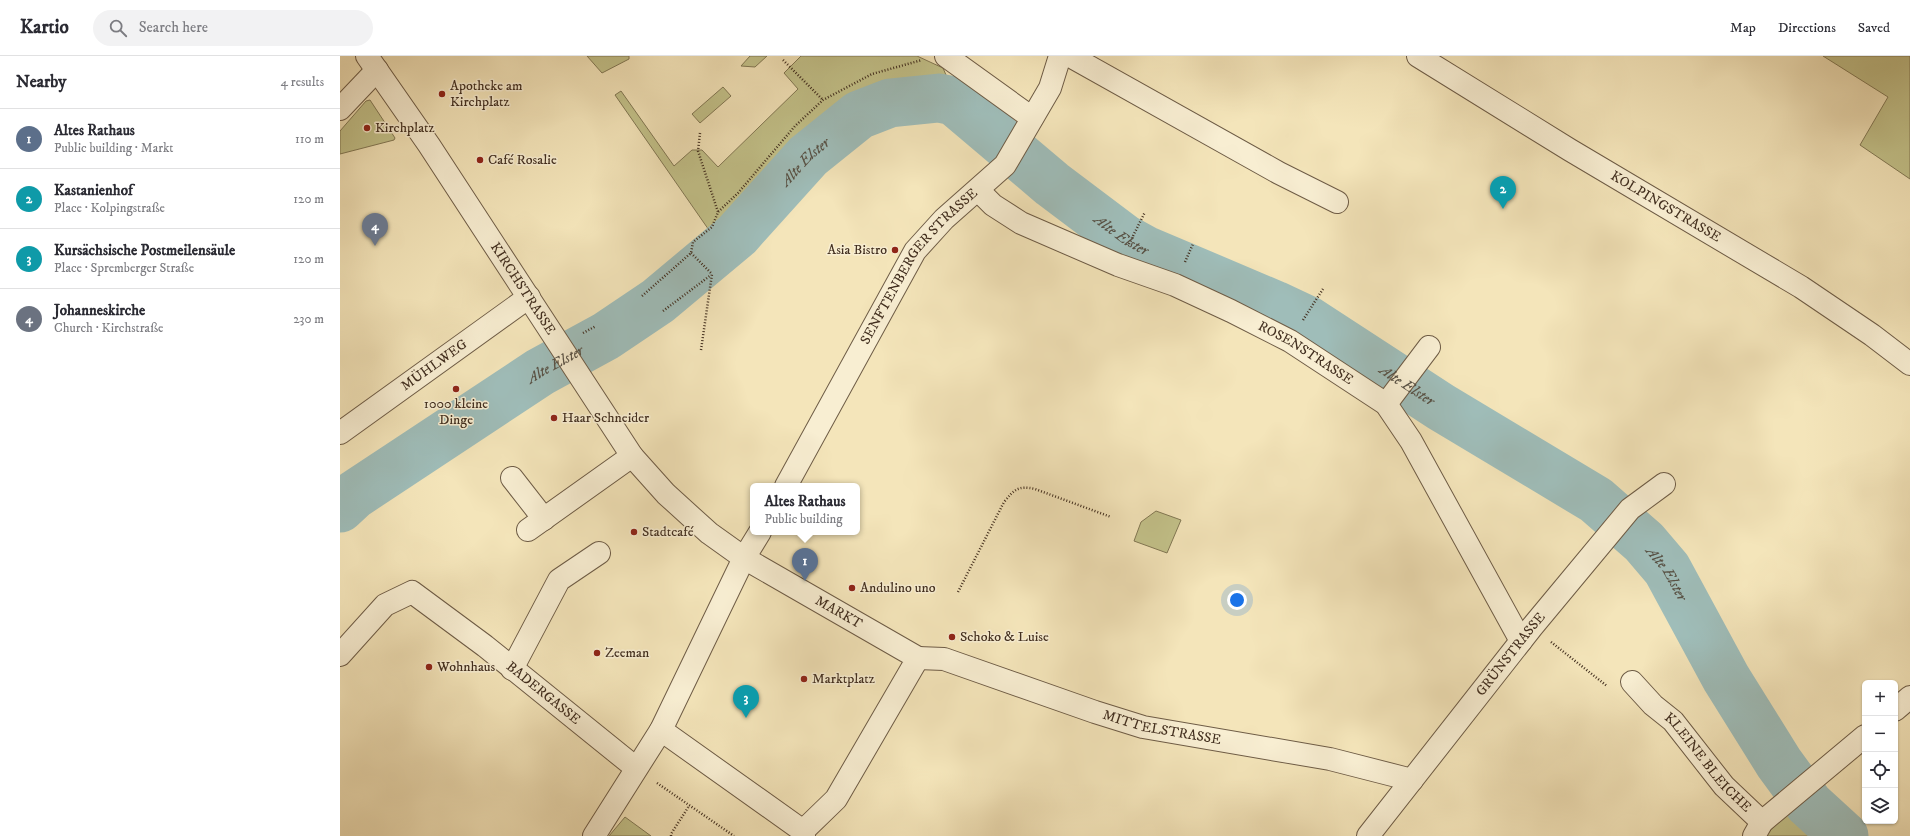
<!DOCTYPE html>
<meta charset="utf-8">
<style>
body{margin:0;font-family:"IM FELL DW Pica",serif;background:#f2f2f3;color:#2b2b33}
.controls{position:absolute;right:12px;bottom:12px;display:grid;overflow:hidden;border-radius:6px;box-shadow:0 1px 3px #0004}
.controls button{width:36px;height:36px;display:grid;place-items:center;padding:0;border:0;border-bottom:1px solid #e1e1e2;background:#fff;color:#2b2b33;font:20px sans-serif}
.you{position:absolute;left:897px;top:544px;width:14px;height:14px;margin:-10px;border:3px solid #fff;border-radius:50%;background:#1a73e8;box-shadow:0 0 0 6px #1a73e833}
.badge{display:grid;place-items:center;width:26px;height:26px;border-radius:50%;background:#0f766e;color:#fff;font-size:13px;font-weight:700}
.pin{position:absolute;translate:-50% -33px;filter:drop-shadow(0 1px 2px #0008)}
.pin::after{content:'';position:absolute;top:21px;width:14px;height:12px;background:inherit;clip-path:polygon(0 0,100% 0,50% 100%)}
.popup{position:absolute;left:410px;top:427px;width:110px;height:52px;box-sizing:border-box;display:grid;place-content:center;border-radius:6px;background:#fff;filter:drop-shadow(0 1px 3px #0005);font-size:13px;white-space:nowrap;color:#7c7c81}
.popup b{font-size:15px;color:#2b2b33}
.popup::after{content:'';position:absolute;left:50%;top:100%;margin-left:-8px;border:8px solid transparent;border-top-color:#fff}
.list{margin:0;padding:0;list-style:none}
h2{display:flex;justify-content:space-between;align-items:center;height:52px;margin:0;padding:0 16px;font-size:17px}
h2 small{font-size:13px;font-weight:400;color:#7c7c81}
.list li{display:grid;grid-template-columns:26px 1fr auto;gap:12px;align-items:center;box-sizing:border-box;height:60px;padding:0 16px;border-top:1px solid #e1e1e2}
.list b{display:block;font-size:15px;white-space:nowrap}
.list p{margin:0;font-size:13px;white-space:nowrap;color:#7c7c81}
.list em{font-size:13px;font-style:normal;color:#7c7c81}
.icon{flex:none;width:22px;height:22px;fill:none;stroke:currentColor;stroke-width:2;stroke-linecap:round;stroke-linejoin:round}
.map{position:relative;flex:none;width:1570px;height:780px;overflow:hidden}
header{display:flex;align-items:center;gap:24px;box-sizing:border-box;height:56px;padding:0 20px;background:#fff;border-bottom:1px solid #e1e1e2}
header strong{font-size:19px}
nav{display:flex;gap:22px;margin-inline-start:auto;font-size:14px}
.search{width:280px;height:36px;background:#f2f2f3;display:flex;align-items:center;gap:10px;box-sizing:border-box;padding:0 14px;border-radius:22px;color:#7c7c81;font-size:15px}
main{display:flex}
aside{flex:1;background:#fff}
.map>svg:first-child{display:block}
.green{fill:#c3c28a;stroke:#827854}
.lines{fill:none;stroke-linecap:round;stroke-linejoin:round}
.river{stroke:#9fbdb9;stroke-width:49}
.minor-casing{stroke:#6e5c46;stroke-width:24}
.path{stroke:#412e1f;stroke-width:2.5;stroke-dasharray:1 2;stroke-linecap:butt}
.minor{stroke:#f8eed2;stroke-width:22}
.poi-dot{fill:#8f2418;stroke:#f8eed2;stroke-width:1.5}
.labels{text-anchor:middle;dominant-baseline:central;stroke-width:3;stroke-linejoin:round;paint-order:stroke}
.poi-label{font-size:14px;fill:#412e1f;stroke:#f8eed2;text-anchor:start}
.street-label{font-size:14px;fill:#412e1f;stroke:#f8eed2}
.water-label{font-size:15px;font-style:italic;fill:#585246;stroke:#f8eed2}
</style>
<header>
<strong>Kartio</strong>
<div class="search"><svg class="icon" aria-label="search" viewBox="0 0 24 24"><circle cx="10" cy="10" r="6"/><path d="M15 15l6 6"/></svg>Search here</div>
<nav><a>Map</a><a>Directions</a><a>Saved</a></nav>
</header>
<main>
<aside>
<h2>Nearby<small>4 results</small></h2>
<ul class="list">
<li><span class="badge" style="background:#5c6f8a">1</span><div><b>Altes Rathaus</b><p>Public building · Markt</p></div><em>110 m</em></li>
<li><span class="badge" style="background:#0f9aa8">2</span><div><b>Kastanienhof</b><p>Place · Kolpingstraße</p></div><em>120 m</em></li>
<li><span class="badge" style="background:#0f9aa8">3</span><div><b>Kursächsische Postmeilensäule</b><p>Place · Spremberger Straße</p></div><em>120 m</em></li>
<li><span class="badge" style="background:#6b7280">4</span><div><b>Johanneskirche</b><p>Church · Kirchstraße</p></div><em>230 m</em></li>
</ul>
</aside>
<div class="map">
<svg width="1570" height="780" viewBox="0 0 1570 780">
<rect width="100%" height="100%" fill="#f4e5ba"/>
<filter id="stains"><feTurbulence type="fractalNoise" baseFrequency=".005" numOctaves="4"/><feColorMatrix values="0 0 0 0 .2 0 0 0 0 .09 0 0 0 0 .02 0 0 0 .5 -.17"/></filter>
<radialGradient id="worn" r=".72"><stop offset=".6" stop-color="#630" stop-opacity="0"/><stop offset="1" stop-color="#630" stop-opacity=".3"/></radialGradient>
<g class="green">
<path d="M 247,0 L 289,0 L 289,3 L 262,17 Z"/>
<path d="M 410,0 L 427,0 L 415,11 L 401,10 Z"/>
<path d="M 461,0 L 577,0 L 603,12 L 606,19 L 601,37 L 547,42 L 512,50 L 472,85 L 419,140 L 395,168 L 358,196 L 355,190 L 371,177 L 275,39 L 281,35 L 334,110 L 352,94 L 362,94 L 378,111 L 458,33 L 444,17 Z"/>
<path d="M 1483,0 L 1570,0 L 1570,123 L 1520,89 L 1548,41 Z"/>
<path d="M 383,31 L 391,40 L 360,67 L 352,58 Z"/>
<path d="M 30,44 L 55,82 L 54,84 L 0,98 L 0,75 L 26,45 Z"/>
<path d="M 816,455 L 841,464 L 827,497 L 794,485 L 801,466 Z"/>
<path d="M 1444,747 L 1469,748 L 1504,780 L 1414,780 Z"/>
<path d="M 285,761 L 311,780 L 269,780 Z"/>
</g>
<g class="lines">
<path class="river" id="s1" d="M 0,452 L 14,439 L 200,316 L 266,280 L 318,245 L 397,179 L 468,100 L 519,59 L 550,47 L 599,42 L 614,45 L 712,128 L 785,183 L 805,194 L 935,249 L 969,265 L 1101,351 L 1256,444 L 1304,486 L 1327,513 L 1386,622 L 1439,707 L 1469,748 L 1504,780"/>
<defs>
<g id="minor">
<path id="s2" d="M 27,0 L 89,89 L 292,400 L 326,438 L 369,477 L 404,502 L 578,602 L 496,743 L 463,775"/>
<path d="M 606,0 L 692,62"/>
<path d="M 730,0 L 939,117 L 997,146"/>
<path id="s3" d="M 1078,0 L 1230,94 L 1461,231 L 1532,279 L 1570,308"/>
<path d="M 0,53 L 37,14"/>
<path id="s4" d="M 638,134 L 653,149 L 681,167 L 778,209 L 835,229 L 891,255 L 950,285 L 1046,348 L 1071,385 L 1181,585"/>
<path d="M 1046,348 L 1089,291"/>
<path id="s5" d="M 0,377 L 189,241"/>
<path d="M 172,422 L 204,463"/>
<path id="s6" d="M 446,430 L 575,195 L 604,163 L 665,109 L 710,32 L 720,0"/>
<path d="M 188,474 L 292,400"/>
<path id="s7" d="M 0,599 L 45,549 L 72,536 L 145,590 L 296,712"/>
<path id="s8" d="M 578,602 L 604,603 L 755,656 L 803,671 L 990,703 L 1072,724"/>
<path d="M 172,613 L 219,524 L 259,497"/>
<path id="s9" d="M 1292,626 L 1313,649 L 1333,665 L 1384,730 L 1422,766"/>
<path d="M 1555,654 L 1570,641"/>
<path d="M 321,674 L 463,775 L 464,780"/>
<path d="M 254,780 L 321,674 L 404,502 L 420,476"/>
<path id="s10" d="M 1028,780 L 1192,571 L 1290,453 L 1324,428"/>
<path d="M 1414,780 L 1422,766 L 1525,680"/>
</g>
</defs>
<use href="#minor" class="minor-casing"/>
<g class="path">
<path d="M 443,4 L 483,44"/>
<path d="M 360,77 L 358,95 L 378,156"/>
<path d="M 789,188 L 805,156"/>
<path d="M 351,197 L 372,218"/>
<path d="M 845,206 L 853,188"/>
<path d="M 302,240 L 351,197 L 353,186 L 372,171 L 378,156 L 398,137 L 455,70 L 483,44 L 532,18 L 582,4"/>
<path d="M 323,255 L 371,219"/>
<path d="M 963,264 L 983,233"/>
<path d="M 243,277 L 256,270"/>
<path d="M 361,294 L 372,218"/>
<path d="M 618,536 L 664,446 C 674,434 678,429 695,433 L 771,461"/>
<path d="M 1211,586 L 1267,630"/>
<path d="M 317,727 L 394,780"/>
<path d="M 331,780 L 331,778 L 349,750"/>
</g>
<use href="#minor" class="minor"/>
</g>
<g class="poi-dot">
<circle cx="102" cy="38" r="4"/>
<circle cx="27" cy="72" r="4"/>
<circle cx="140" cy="104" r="4"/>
<circle cx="555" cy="194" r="4"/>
<circle cx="116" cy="333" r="4"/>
<circle cx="214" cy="362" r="4"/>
<circle cx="294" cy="476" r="4"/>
<circle cx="512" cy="532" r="4"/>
<circle cx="612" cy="581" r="4"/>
<circle cx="257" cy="597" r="4"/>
<circle cx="89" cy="611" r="4"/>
<circle cx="464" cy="623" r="4"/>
</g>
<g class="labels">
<g class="poi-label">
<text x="110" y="30">Apotheke am<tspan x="110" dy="16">Kirchplatz</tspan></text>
<text x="35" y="72">Kirchplatz</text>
<text x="148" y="104">Café Rosalie</text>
<text x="547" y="194" text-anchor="end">Asia Bistro</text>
<text x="116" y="348" text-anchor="middle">1000 kleine<tspan x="116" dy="16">Dinge</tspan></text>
<text x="222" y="362">Haar Schneider</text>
<text x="302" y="476">Stadtcafé</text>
<text x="520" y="532">Andulino uno</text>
<text x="620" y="581">Schoko &amp; Luise</text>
<text x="265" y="597">Zeeman</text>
<text x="97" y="611">Wohnhaus</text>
<text x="472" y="623">Marktplatz</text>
</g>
<g class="street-label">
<text stroke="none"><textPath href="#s3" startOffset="290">KOLPINGSTRASSE</textPath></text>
<text stroke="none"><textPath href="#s6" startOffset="258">SENFTENBERGER STRASSE</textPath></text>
<text stroke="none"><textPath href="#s2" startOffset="280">KIRCHSTRASSE</textPath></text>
<text stroke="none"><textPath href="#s4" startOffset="368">ROSENSTRASSE</textPath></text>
<text stroke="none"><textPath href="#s5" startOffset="116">MÜHLWEG</textPath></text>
<text stroke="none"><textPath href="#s2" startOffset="741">MARKT</textPath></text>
<text stroke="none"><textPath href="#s10" startOffset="231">GRÜNSTRASSE</textPath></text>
<text stroke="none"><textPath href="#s7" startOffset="263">BADERGASSE</textPath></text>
<text stroke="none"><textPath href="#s8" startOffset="255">MITTELSTRASSE</textPath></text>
<text stroke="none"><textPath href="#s9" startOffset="111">KLEINE BLEICHE</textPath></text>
</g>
<g class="water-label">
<text stroke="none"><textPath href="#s1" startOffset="583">Alte Elster</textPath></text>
<text stroke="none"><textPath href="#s1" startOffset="967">Alte Elster</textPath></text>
<text stroke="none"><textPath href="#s1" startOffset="259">Alte Elster</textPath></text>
<text stroke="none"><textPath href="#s1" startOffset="1291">Alte Elster</textPath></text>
<text stroke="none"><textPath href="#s1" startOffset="1615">Alte Elster</textPath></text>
</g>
</g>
<rect width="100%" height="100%" filter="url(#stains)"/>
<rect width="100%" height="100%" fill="url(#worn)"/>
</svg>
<div class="controls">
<button>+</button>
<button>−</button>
<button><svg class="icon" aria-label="locate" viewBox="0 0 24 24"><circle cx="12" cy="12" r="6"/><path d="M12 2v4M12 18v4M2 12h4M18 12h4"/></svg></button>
<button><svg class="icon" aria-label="layers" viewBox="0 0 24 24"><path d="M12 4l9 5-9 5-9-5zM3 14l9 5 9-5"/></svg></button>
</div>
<div class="you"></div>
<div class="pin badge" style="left:465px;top:525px;background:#5c6f8a">1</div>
<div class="popup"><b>Altes Rathaus</b>Public building</div>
<div class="pin badge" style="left:1163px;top:153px;background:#0f9aa8">2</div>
<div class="pin badge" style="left:406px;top:662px;background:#0f9aa8">3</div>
<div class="pin badge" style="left:35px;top:190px;background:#6b7280">4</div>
</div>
</main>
